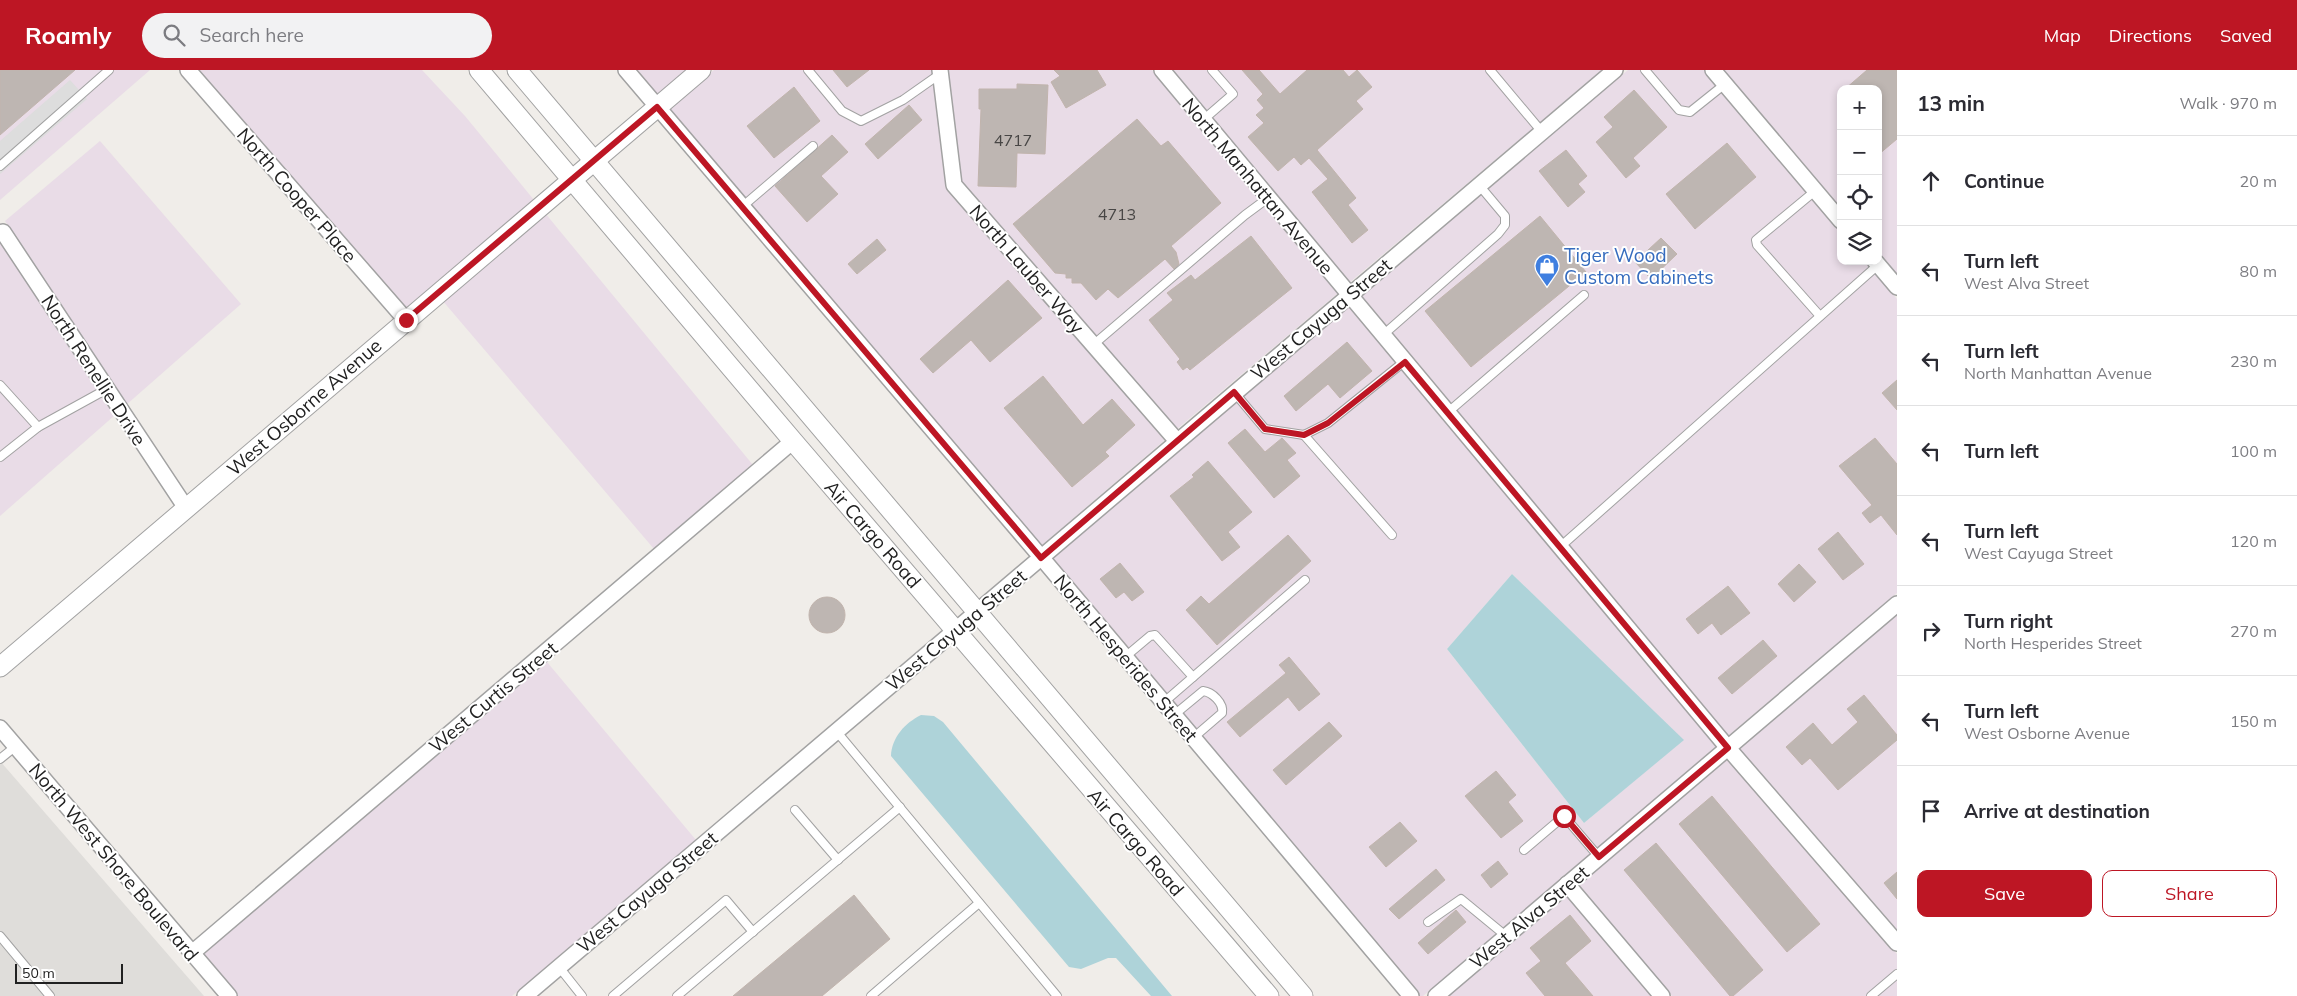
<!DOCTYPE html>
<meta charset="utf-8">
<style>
body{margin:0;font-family:Mulish,sans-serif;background:#f2f2f3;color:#2b2b33}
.controls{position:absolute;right:15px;top:15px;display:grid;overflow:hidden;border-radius:10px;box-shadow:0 2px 8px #0003}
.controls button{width:45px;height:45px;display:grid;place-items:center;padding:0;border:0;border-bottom:1px solid #e1e1e2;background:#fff;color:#2b2b33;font:25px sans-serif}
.scale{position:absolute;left:15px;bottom:12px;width:108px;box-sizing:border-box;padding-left:5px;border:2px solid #212121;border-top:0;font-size:14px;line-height:18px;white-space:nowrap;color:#212121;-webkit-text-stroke:4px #fff;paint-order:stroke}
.stop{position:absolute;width:15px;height:15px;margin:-11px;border:4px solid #bd1624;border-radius:50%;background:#fff}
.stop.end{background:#bd1624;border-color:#fff;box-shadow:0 1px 5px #0008}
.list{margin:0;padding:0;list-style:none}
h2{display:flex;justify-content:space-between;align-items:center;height:65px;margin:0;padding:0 20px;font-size:21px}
h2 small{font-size:16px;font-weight:400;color:#7c7c81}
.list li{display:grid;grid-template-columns:32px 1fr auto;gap:15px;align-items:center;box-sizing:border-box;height:90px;padding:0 20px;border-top:1px solid #e1e1e2}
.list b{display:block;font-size:19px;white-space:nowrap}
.list p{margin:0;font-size:16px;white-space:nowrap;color:#7c7c81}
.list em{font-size:16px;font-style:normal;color:#7c7c81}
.actions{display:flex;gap:10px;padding:15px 20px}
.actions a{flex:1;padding:11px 0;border:1px solid #bd1624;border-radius:10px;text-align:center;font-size:18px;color:#bd1624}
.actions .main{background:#bd1624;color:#fff}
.icon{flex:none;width:28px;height:28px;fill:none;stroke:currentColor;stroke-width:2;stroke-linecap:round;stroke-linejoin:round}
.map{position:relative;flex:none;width:1897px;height:926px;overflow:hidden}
header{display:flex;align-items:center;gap:30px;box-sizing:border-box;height:70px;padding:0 25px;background:#bd1624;color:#fff}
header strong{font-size:24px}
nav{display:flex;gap:28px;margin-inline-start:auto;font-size:18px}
.search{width:350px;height:45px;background:#f2f2f3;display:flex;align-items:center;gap:12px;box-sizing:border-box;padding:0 18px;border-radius:28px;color:#7c7c81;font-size:19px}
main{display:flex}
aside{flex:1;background:#fff}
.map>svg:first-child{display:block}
.industrial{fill:#e9dce7;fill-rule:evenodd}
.airport{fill:#dfddda}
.parking{fill:#ddd}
.water{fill:#aed3d9}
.building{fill:#beb6b2;stroke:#c1b4ad}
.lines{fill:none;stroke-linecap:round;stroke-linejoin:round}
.service-casing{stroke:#a2a2a2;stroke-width:10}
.minor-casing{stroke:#a2a2a2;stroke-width:18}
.tertiary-casing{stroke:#a2a2a2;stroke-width:21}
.service{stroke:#fff;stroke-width:8}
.minor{stroke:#fff;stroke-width:15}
.tertiary{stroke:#fff;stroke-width:19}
.route{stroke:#bd1624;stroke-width:6}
.labels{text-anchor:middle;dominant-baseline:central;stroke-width:4;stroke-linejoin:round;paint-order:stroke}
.number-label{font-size:16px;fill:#484645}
.street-label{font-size:19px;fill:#212121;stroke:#fff}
.shop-label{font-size:19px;fill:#366cbe;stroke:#fff;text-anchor:start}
</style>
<header>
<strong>Roamly</strong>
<div class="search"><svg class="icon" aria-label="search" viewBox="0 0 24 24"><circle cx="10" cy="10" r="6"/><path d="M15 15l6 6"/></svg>Search here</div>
<nav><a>Map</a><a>Directions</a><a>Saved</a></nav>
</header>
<main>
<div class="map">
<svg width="1897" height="926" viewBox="0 0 1897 926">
<rect width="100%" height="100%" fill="#f0ede9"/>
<g class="industrial">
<path d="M 0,0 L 150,0 L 0,130 Z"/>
<path d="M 198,0 L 422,0 L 465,46 L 534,130 L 406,238 Z"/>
<path d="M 635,0 L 688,0 L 657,26 Z"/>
<path d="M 714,0 L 932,0 L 949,119 L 1166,369 L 1041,476 L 668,39 Z"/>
<path d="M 947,0 L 1152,0 L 1338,223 L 1177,359 L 962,112 Z"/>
<path d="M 1172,0 L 1602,0 L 1349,213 Z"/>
<path d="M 1628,0 L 1704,0 L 1841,162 L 1841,191 L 1865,191 L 1897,229 L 1897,523 L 1728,666 L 1360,226 Z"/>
<path d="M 1723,0 L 1897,0 L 1897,206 L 1878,184 L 1878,19 L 1841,19 L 1841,139 Z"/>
<path d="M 100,71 L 241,234 L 126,335 L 5,151 Z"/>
<path d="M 545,143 L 753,395 L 654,479 L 442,230 Z"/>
<path d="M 0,170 L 115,345 L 0,446 Z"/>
<path d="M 1349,236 L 1717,676 L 1423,926 L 1420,926 L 1052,489 ZM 1512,504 L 1683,670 L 1584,753 L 1447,579 Z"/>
<path d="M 1897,545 L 1897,861 L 1739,679 Z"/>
<path d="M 547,592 L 696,770 L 512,926 L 238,926 L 203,884 Z"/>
<path d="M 1727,689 L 1897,884 L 1897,926 L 1672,926 L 1578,816 Z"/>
<path d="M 1567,825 L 1652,926 L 1448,926 Z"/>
</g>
<path class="airport" d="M 0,691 L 204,926 L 0,926 Z"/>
<path class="parking" d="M 70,10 L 87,29 L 0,104 L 0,71 Z"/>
<g class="water">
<path d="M 1512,504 L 1684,670 L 1584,753 L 1447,579 Z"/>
<path d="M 921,645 L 934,646 L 943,652 L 1172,926 L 1151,926 L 1116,888 L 1108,888 L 1081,899 L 1069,897 L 891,686 C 892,667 905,653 921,645 Z"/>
</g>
<g class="building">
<path d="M 0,0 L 75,0 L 0,65 Z"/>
<path d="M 833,0 L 869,0 L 847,17 Z"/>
<path d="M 1054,0 L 1097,0 L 1106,15 L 1066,38 L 1051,12 L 1060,6 Z"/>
<path d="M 1242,0 L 1259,0 L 1280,24 L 1307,0 L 1343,0 L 1349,7 L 1357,0 L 1372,17 L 1356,31 L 1363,39 L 1317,80 L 1356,128 L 1348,135 L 1368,160 L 1352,173 L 1312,122 L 1328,109 L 1309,88 L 1301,95 L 1294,87 L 1278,101 L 1248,67 L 1264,53 L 1256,45 L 1264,38 L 1257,30 L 1263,24 Z"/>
<path d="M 1867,0 L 1897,0 L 1897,69 L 1878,85 L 1878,19 L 1845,19 Z"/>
<path d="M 1017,14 L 1048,15 L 1045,84 L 1017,83 L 1016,117 L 978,116 L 981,39 L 979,39 L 979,19 L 1017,19 Z"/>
<path d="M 794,17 L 820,51 L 774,88 L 747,56 Z"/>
<path d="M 1634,20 L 1667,57 L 1633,88 L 1640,96 L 1626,108 L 1596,72 L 1613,57 L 1604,47 Z"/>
<path d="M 909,35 L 922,50 L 878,89 L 865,74 Z"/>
<path d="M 1137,49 L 1161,76 L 1168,71 L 1221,133 L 1171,176 L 1176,182 L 1179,194 L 1174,199 L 1165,189 L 1118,228 L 1108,219 L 1096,230 L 1081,213 L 1072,213 L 1072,208 L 1066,208 L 1066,204 L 1055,203 L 1013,154 Z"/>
<path d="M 832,65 L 848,82 L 821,106 L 838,124 L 807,152 L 775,116 Z"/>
<path d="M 1727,73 L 1756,107 L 1695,159 L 1666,124 Z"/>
<path d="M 1566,80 L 1587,106 L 1578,114 L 1585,122 L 1568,137 L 1539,101 Z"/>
<path d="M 1540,146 L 1586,202 L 1471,297 L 1425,241 Z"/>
<path d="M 1251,166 L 1292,218 L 1190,300 L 1187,297 L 1183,300 L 1177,292 L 1180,289 L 1149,250 L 1173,230 L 1167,223 L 1191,205 L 1195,210 Z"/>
<path d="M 1661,168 L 1677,184 L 1651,209 L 1635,192 Z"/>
<path d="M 877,169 L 886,180 L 857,204 L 848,194 Z"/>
<path d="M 1008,210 L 1042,248 L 990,292 L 971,270 L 933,303 L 920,289 Z"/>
<path d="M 1347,272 L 1372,301 L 1340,328 L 1328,314 L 1296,341 L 1284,326 Z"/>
<path d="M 1043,306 L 1083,355 L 1112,329 L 1135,355 L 1105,382 L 1109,386 L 1072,417 L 1004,338 Z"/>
<path d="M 1897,310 L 1897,340 L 1882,323 Z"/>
<path d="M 1245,359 L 1265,382 L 1282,368 L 1296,383 L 1287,390 L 1300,406 L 1274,428 L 1228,373 Z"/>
<path d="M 1875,368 L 1897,394 L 1897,465 L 1881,445 L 1870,453 L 1862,443 L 1872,435 L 1839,396 Z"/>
<path d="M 1208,391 L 1252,442 L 1228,462 L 1240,477 L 1222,491 L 1170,426 L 1194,407 L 1192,405 Z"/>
<path d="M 1838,462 L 1864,494 L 1843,510 L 1818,479 Z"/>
<path d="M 1288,465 L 1311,491 L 1217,575 L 1186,540 L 1201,526 L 1209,534 Z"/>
<path d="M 1120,493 L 1144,522 L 1132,531 L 1124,522 L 1116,528 L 1100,509 Z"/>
<path d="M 1799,494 L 1816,512 L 1794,532 L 1778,514 Z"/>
<path d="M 1728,516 L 1750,543 L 1721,565 L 1712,553 L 1698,564 L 1686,549 Z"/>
<circle cx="827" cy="545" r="18"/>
<path d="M 1763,570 L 1777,586 L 1732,624 L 1718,608 Z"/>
<path d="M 1289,587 L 1320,624 L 1299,641 L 1288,627 L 1240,667 L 1227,652 L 1286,603 L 1279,595 Z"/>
<path d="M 1864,625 L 1897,665 L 1897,670 L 1838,720 L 1810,688 L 1802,695 L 1786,677 L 1813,653 L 1832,675 L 1858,652 L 1847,639 Z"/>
<path d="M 1329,652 L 1342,666 L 1286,715 L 1273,700 Z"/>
<path d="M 1496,701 L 1516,725 L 1508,732 L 1523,751 L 1501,768 L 1465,726 Z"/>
<path d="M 1712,726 L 1820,854 L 1787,882 L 1679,754 Z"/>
<path d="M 1400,752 L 1417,771 L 1386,797 L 1369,777 Z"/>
<path d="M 1656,773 L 1763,900 L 1733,926 L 1730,926 L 1624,800 Z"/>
<path d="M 1498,791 L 1508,804 L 1491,818 L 1481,805 Z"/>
<path d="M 1436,799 L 1445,810 L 1399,849 L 1389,839 Z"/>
<path d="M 1897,802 L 1897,829 L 1884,813 Z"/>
<path d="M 854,825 L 890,869 L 822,926 L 733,926 Z"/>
<path d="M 1456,840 L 1466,852 L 1428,884 L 1418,873 Z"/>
<path d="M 1570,845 L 1591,871 L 1565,893 L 1593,926 L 1545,926 L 1526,903 L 1541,891 L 1530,878 Z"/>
</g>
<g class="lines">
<defs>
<g id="service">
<path d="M 808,0 L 842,41 L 861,51 L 903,30 L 940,4"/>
<path d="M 1490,0 L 1542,62"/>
<path d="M 1645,0 L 1679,40 L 1690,42 L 1725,14"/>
<path d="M 1203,50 L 1233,24 L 1212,0"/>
<path d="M 0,96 L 109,0"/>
<path d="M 1815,121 L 1756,170 L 1757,175 L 1820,246"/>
<path d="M 743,136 L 813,76"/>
<path d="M 1383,265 L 1498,164 L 1505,155 L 1505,146 L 1479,115"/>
<path d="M 1093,275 L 1245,145 L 1268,128"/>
<path d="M 0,315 L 38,357 L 107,319"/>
<path d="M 1234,322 L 1265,359 L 1304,365 L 1328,353 L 1405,291"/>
<path d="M 1447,343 L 1584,225"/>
<path d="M 1304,365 L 1392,465"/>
<path d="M 0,387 L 38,357"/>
<path d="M 1560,477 L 1878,195"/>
<path d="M 1125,587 L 1150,566 L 1155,565 L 1193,607"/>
<path d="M 1163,633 L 1305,510"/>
<path d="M 1174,645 L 1203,621 C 1212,622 1224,633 1222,643 L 1193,668"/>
<path d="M 837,662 L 1057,926"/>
<path d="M 0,689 L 16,676"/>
<path d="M 795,740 L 838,790"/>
<path d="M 1524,780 L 1564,746 L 1599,787"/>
<path d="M 1428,852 L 1461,829 L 1506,866"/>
<path d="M 0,866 L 50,926"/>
<path d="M 559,897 L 582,926"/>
<path d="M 613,926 L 726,830 L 753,862"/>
<path d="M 677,926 L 900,737"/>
<path d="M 871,926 L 979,833"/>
<path d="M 1871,926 L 1897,904"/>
</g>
<g id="minor">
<path d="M 188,0 L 406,250"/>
<path d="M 626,0 L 1041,487 L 1411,926"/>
<path d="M 940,0 L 954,115 L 1177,371"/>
<path d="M 1162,0 L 1728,678 L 1897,873"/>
<path d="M 1713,0 L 1841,151"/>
<path d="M 3,162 L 186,438"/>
<path d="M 1875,191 L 1897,217"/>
<path d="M 0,658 L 229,926"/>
<path d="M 1567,814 L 1662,926"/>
<path d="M 192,883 L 793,371"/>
<path d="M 525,926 L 1615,0"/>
<path d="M 1436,926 L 1897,534"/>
</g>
<g id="tertiary">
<path d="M 479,0 L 793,371 L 1269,926"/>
<path d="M 517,0 L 1303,926"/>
<path d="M 0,597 L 701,0"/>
</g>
</defs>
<use href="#service" class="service-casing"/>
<use href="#minor" class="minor-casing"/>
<use href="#tertiary" class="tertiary-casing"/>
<use href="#service" class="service"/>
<use href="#minor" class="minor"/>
<use href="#tertiary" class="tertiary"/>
</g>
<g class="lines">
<path class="route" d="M 406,250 L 657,37 L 1041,488 L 1234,322 L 1265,359 L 1304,365 L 1328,353 L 1405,292 L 1728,678 L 1599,787 L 1564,746"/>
</g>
<defs>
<symbol id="shop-pin" viewBox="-11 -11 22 30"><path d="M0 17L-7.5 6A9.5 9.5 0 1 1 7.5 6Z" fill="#3f7fe0" stroke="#fff"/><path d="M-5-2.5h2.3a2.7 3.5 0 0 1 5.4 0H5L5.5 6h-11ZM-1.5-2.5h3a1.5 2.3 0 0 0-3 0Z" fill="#fff"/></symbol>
</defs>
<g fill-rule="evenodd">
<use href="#shop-pin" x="1533" y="182" width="28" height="38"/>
</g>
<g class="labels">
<g class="number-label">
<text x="1013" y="70">4717</text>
<text x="1117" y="144">4713</text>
</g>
<g class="street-label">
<text transform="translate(1258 116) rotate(50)">North Manhattan Avenue</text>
<text transform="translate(297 125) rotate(49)">North Cooper Place</text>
<text transform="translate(1027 199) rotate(49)">North Lauber Way</text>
<text transform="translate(1321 249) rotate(-40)">West Cayuga Street</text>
<text transform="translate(94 300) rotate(57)">North Renellie Drive</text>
<text transform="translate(304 337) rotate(-41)">West Osborne Avenue</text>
<text transform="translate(873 464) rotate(49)">Air Cargo Road</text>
<text transform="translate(956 560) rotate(-40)">West Cayuga Street</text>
<text transform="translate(1126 588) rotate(50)">North Hesperides Street</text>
<text transform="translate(493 627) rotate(-40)">West Curtis Street</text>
<text transform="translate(1136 772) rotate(49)">Air Cargo Road</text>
<text transform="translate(114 792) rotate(50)">North West Shore Boulevard</text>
<text transform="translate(647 822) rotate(-40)">West Cayuga Street</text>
<text transform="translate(1529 847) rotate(-40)">West Alva Street</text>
</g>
<g class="shop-label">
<text x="1564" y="185">Tiger Wood<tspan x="1564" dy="22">Custom Cabinets</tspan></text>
</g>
</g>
</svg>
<div class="controls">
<button>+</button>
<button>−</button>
<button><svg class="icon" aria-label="locate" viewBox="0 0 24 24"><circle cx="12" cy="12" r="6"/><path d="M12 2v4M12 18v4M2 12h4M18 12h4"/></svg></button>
<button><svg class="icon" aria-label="layers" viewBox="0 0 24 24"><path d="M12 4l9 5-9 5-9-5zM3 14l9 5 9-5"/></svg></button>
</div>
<div class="scale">50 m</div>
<div class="stop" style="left:1564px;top:746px"></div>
<div class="stop end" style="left:406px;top:250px"></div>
</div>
<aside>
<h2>13 min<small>Walk · 970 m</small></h2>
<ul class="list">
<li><svg class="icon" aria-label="ahead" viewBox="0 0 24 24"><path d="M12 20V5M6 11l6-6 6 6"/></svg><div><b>Continue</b></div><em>20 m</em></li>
<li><svg class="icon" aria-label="left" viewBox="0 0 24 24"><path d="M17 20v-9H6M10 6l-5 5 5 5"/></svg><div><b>Turn left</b><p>West Alva Street</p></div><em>80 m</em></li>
<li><svg class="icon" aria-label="left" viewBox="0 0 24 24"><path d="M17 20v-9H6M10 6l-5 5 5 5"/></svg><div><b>Turn left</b><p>North Manhattan Avenue</p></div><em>230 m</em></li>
<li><svg class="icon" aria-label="left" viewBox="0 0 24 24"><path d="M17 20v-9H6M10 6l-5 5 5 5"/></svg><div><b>Turn left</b></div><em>100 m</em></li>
<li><svg class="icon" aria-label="left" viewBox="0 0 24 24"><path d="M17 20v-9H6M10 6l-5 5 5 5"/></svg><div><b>Turn left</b><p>West Cayuga Street</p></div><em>120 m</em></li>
<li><svg class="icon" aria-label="right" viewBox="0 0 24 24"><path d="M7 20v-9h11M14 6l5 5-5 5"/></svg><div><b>Turn right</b><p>North Hesperides Street</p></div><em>270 m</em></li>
<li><svg class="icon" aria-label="left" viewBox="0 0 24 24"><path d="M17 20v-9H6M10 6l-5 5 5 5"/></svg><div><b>Turn left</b><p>West Osborne Avenue</p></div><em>150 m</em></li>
<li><svg class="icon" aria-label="arrive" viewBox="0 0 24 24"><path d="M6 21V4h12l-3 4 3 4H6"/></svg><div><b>Arrive at destination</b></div></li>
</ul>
<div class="actions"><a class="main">Save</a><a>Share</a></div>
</aside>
</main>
